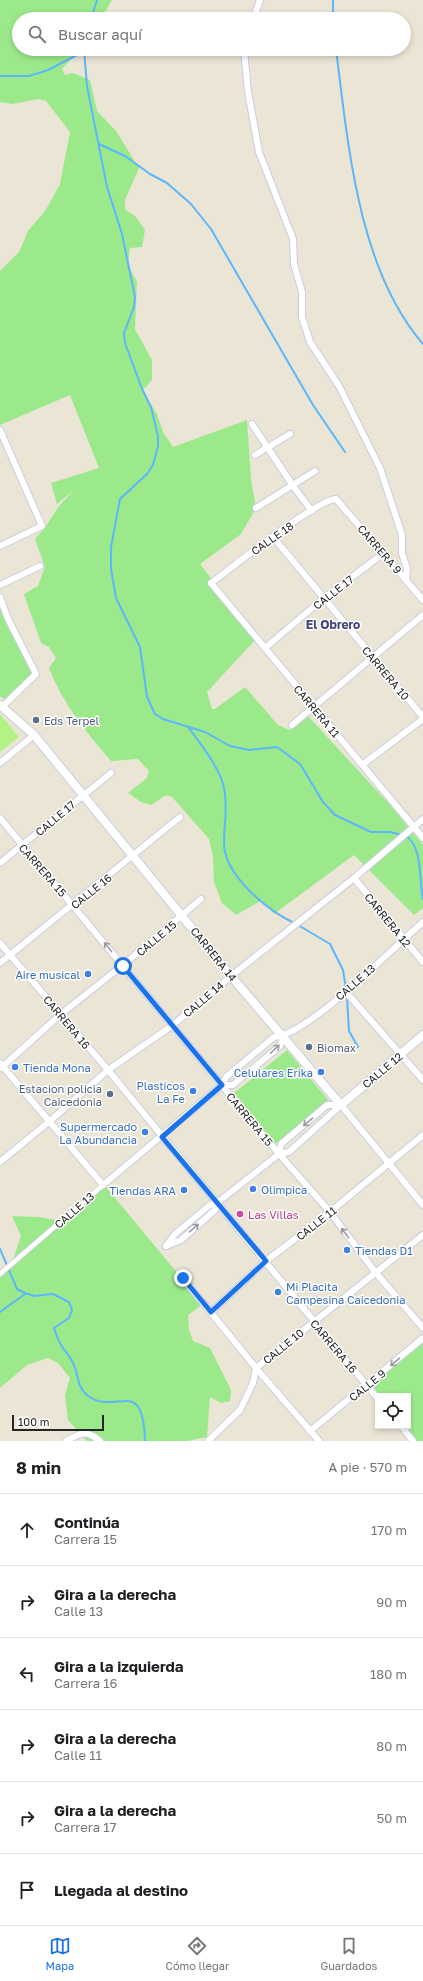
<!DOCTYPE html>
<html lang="es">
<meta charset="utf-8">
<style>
body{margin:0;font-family:"Golos Text",sans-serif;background:#f2f2f2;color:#202124}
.controls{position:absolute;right:12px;bottom:12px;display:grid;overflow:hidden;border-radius:0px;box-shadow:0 2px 6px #0003}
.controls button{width:36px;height:36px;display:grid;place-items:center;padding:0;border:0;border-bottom:1px solid #e0e0e0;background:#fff;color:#202124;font:20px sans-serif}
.scale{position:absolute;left:12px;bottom:10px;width:92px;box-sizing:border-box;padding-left:4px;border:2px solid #262626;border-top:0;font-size:11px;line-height:14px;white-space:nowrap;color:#262626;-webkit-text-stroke:3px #fff;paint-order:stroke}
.stop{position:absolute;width:12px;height:12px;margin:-9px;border:3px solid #1a73e8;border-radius:50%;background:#fff}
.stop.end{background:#1a73e8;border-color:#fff;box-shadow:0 1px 4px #0008}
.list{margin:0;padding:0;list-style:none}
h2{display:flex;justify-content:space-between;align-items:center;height:52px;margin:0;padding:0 16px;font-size:17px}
h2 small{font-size:13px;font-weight:400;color:#757577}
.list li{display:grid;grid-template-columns:26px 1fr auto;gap:12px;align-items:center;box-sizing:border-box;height:72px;padding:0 16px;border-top:1px solid #e0e0e0}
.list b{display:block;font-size:15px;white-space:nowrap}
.list p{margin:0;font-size:13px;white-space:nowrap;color:#757577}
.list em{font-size:13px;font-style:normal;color:#757577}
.icon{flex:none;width:22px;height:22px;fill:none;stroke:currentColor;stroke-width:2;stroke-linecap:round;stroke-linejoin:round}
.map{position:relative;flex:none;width:423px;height:1441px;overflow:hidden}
.search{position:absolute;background:#fff;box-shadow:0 2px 6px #0003;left:12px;right:12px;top:12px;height:44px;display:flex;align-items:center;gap:10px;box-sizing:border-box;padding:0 14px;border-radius:22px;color:#757577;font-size:15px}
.sheet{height:484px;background:#fff}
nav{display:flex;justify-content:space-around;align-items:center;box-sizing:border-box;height:56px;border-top:1px solid #e0e0e0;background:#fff;font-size:11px;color:#757577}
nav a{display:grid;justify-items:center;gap:2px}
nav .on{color:#1a73e8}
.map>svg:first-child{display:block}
.green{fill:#9ce98b}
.pitch{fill:#b3f285}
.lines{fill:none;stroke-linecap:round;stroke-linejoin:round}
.stream{stroke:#5bb7fb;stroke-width:2}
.pedestrian-casing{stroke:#cbcce2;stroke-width:6}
.minor-casing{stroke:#cbcce2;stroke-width:8}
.secondary-casing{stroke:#cbcce2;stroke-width:10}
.pedestrian{stroke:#fff;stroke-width:4.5}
.minor{stroke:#fff;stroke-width:6}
.secondary{stroke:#fff;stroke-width:8}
.oneway{stroke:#9d9d9d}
.route{stroke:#1a73e8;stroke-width:5}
.service-dot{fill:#5c6f8a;stroke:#fff;stroke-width:1.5}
.shop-dot{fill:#3f7fe0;stroke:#fff;stroke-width:1.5}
.hotel-dot{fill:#d1479c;stroke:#fff;stroke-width:1.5}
.labels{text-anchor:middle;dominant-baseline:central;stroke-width:3;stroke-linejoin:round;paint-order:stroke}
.street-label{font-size:11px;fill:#262626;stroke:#fff}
.service-label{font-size:11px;fill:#4e5e75;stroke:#fff;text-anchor:start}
.shop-label{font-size:11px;fill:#366cbe;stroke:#fff;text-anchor:end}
.hotel-label{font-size:11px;fill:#b23c85;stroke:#fff;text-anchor:start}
.neighbourhood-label{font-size:12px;font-weight:bold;fill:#43447b;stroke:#fff}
</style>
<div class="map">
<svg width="423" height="1441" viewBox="0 0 423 1441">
<rect width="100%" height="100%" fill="#ebe5d5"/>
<g class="green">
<path d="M 0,0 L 112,0 L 101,19 L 19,19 L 19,49 L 80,49 L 62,69 L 65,75 L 73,73 L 90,80 L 97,111 L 116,131 L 139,168 L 125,200 L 125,209 L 136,217 L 145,230 L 142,247 L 130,248 L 128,265 L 137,282 L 135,329 L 152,360 L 152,380 L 142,391 L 157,414 L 163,432 L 173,447 L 247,420 L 251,479 L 256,508 L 241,534 L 200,564 L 257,638 L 207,692 L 212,709 L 215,709 L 245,687 L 278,725 L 290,730 L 308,716 L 391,806 L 423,845 L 423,908 L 414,915 L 354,855 L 274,914 L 262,900 L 236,915 L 222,903 L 214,882 L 213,856 L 209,839 L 172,797 L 166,795 L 151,805 L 141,802 L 128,793 L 147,778 L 149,771 L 138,759 L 111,761 C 86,732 63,704 49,668 L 56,658 L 49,647 L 41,643 L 24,594 L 38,586 L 45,567 L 35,539 L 44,529 L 59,506 L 74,490 L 57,504 L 51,483 L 99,468 L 70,395 L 0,425 L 0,271 L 19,252 L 28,231 L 45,211 L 60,184 L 70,132 L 46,101 L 38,99 L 13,104 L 0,102 Z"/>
<path d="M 0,605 L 34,673 L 6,700 L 0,696 Z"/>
<path d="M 287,1050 L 329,1101 L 275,1144 L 234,1093 Z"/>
<path d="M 106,1187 L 203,1304 L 188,1315 L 189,1330 L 193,1341 L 210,1348 L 231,1390 L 230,1401 L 221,1403 L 210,1397 L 207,1437 L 187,1441 L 87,1441 L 68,1420 L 65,1395 L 70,1378 L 58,1363 L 48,1358 L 27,1365 L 0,1388 L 0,1278 L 12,1263 L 21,1236 L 12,1216 L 38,1217 L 56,1220 Z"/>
<path d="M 423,1338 L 423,1441 L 413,1441 L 401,1426 L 408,1426 L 408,1396 L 378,1396 L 367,1385 Z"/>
</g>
<path class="pitch" d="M 0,714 L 19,737 L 0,752 Z"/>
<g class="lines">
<g class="stream">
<path d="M 91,19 L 97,0"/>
<path d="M 333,19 L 333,0"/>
<path d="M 84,49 L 87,86 L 107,187 L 122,234 L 135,297 L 134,307 L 124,333 L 125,343 L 142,389 L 151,407 L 158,436 L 158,446 L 153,465 L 147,474 L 120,499 L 111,547 L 111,569 L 116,598 L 140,647 L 147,697 L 155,714 L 163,719 L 205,732 L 230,746 L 249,750 L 277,747 L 300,764 L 323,802 L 335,815 L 371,832 L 390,832 L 402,835"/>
<path d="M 336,49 C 348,144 358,269 423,344"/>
<path d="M 0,76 L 29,76 L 48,70 L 83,52"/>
<path d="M 99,144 L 125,156 L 150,174 L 167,183 L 191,204 L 211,229 L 313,405 L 345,452"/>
<path d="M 189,728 C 200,743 221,770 224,788 C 228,807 224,825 224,843 C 224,875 267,910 294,923"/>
<path d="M 406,836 C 423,847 419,881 423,899"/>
<path d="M 298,925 L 330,944 L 343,970 L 346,989"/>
<path d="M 347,997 L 349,1031 L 358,1047"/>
<path d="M 0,1249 L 17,1289 L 25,1293 L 34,1296 L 53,1294 L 69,1302 L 72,1310 L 69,1318 L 54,1328 C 56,1334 58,1340 61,1345 C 65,1351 70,1356 73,1363 C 79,1374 76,1387 88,1396 C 116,1416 143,1374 145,1441"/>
<path d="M 0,1312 L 25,1294"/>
</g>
<defs>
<path id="pedestrian" d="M 0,1274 L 103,1185"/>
<g id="minor">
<path d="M 253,19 L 260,0"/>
<path d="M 244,49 L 248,92 L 259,152 L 293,239 L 294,264 L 302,292 L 302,317 L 310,342 L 339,386 L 380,468 L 402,535 L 402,553 L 407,569 L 406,579"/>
<path d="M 252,424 L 293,486 L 312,511"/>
<path d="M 0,430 L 42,526 L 0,546"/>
<path d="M 255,455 L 290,434"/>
<path d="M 256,508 L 315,471"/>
<path d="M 273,537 L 423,717"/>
<path d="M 0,585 L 40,566"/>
<path d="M 0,597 L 8,619 L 36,674 L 2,707"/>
<path d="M 423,600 L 336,499 C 319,498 230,569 211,583 L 423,838"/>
<path d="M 265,648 L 324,598 L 384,553"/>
<path d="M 292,725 L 423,615"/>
<path d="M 0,763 L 34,735"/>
<path d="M 362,765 L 423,719"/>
<path d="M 0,818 L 279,1154 L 330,1212 L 376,1273 L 423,1328"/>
<path d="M 0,863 L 111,773"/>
<path d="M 354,878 L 423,962"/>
<path d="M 0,943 L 108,1070 L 378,1399"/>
<path d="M 0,963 L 180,817"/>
<path d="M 346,992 L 423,1080"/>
<path d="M 0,1063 L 103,1185 L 222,1085 L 226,1077 L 274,1037 C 310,1034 392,948 423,922"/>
<path d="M 1,1068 L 61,1014 L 123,965 L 201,899"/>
<path d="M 222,1085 L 233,1085 L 280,1046 L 283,1036"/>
<path d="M 341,1105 L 423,1205"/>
<path d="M 279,1154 L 281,1144 L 327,1105 L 341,1105"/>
<path d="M 0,1162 L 50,1121 L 108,1070 L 173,1025 L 231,976 L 354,878 L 423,819"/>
<path d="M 166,1246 L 175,1234 L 210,1205 L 217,1203 L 279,1154 L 289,1152 L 341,1105"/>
<path d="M 166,1246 L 181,1240 L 215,1210 L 217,1203"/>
<path d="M 183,1278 L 256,1368 L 319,1441"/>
<path d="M 211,1312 L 266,1261 L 330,1212 L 423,1135"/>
<path d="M 401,1426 L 413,1441"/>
<path d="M 310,1431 L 423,1338"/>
<path d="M 66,1441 C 80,1433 86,1429 100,1441"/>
<path d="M 208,1441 L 240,1410 L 253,1383 L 256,1368 L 423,1235"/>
</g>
<path id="secondary" d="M 0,705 L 34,735 L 231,976 L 341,1105 L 423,1035"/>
</defs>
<use href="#pedestrian" class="pedestrian-casing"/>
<use href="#minor" class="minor-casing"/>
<use href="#secondary" class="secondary-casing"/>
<use href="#pedestrian" class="pedestrian"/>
<use href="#minor" class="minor"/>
<use href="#secondary" class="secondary"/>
</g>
<defs><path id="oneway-shaft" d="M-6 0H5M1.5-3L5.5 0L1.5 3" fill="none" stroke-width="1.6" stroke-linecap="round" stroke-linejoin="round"/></defs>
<g class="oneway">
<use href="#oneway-shaft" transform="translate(108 947) rotate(-129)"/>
<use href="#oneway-shaft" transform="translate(275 1049) rotate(-44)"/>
<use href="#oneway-shaft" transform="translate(308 1122) rotate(140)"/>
<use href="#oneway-shaft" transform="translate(194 1228) rotate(-41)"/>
<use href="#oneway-shaft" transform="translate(345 1233) rotate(-127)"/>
<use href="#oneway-shaft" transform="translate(395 1362) rotate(140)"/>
</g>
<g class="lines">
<path class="route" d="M 123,966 L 222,1085 L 162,1137 L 266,1261 L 211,1312 L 183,1278"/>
</g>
<g class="service-dot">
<circle cx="36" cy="720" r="4"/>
<circle cx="309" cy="1047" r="4"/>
<circle cx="110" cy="1094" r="4"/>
</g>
<g class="shop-dot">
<circle cx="88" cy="974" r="4"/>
<circle cx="15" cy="1067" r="4"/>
<circle cx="321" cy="1072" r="4"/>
<circle cx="193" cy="1091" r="4"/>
<circle cx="145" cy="1132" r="4"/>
<circle cx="253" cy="1189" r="4"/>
<circle cx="184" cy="1190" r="4"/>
<circle cx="347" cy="1250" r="4"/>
<circle cx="278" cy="1292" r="4"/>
</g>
<circle class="hotel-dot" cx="240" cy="1214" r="4"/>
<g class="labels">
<g class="street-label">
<text transform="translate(272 538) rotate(-35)">CALLE 18</text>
<text transform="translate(380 549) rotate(49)">CARRERA 9</text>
<text transform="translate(333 592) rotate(-38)">CALLE 17</text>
<text transform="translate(386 673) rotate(50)">CARRERA 10</text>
<text transform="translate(317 711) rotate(50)">CARRERA 11</text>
<text transform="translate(55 818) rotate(-40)">CALLE 17</text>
<text transform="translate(43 870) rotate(49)">CARRERA 15</text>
<text transform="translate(91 891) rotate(-39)">CALLE 16</text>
<text transform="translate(388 920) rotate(51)">CARRERA 12</text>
<text transform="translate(156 938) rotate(-40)">CALLE 15</text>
<text transform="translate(214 954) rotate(51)">CARRERA 14</text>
<text transform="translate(355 982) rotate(-41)">CALLE 13</text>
<text transform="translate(203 999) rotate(-40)">CALLE 14</text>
<text transform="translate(67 1022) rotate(50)">CARRERA 16</text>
<text transform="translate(382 1070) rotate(-40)">CALLE 12</text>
<text transform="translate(250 1119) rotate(50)">CARRERA 15</text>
<text transform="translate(74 1210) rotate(-41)">CALLE 13</text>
<text transform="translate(316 1223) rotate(-38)">CALLE 11</text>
<text transform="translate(283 1346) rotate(-39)">CALLE 10</text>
<text transform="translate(334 1346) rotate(50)">CARRERA 16</text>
<text transform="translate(367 1385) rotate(-39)">CALLE 9</text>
</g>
<g class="service-label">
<text x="44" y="720">Eds Terpel</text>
<text x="317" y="1047">Biomax</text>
<text x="102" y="1088" text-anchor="end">Estacion policia<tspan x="102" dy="13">Caicedonia</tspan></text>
</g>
<g class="shop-label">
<text x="80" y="974">Aire musical</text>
<text x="23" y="1067" text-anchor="start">Tienda Mona</text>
<text x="313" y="1072">Celulares Erika</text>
<text x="185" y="1085">Plasticos<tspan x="185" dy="13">La Fe</tspan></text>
<text x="137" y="1126">Supermercado<tspan x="137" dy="13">La Abundancia</tspan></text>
<text x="261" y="1189" text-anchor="start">Olimpica</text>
<text x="176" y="1190">Tiendas ARA</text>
<text x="355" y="1250" text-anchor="start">Tiendas D1</text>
<text x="286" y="1286" text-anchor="start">Mi Placita<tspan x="286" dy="13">Campesina Caicedonia</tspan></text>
</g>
<g class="hotel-label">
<text x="248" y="1214">Las Villas</text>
</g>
<g class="neighbourhood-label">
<text x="333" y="624">El Obrero</text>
</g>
</g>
</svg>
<div class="controls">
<button><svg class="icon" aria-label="locate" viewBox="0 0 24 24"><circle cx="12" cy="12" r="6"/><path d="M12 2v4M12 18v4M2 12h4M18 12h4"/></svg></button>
</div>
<div class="scale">100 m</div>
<div class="stop" style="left:123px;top:966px"></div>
<div class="stop end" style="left:183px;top:1278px"></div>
<div class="search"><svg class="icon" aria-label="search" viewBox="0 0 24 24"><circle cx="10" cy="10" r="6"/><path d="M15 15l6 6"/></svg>Buscar aquí</div>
</div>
<section class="sheet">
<h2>8 min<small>A pie · 570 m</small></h2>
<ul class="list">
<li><svg class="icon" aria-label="ahead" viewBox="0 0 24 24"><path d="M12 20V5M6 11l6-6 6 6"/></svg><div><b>Continúa</b><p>Carrera 15</p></div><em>170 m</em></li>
<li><svg class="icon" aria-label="right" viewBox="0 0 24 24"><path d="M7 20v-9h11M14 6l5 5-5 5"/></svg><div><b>Gira a la derecha</b><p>Calle 13</p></div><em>90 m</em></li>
<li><svg class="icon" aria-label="left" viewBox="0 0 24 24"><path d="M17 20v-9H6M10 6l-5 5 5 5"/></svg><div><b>Gira a la izquierda</b><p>Carrera 16</p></div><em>180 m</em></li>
<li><svg class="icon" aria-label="right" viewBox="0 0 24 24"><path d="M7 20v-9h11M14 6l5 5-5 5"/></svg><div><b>Gira a la derecha</b><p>Calle 11</p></div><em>80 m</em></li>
<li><svg class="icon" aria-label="right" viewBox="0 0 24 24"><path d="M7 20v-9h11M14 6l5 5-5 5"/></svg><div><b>Gira a la derecha</b><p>Carrera 17</p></div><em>50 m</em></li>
<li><svg class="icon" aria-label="arrive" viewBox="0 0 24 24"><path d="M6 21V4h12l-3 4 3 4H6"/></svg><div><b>Llegada al destino</b></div></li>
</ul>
</section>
<nav>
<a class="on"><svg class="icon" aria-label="map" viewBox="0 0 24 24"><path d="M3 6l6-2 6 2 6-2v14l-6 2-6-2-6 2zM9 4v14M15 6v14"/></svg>Mapa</a>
<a><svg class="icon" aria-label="directions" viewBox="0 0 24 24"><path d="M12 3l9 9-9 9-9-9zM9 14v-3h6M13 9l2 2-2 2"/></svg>Cómo llegar</a>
<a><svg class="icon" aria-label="saved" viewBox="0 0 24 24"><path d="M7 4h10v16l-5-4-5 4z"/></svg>Guardados</a>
</nav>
